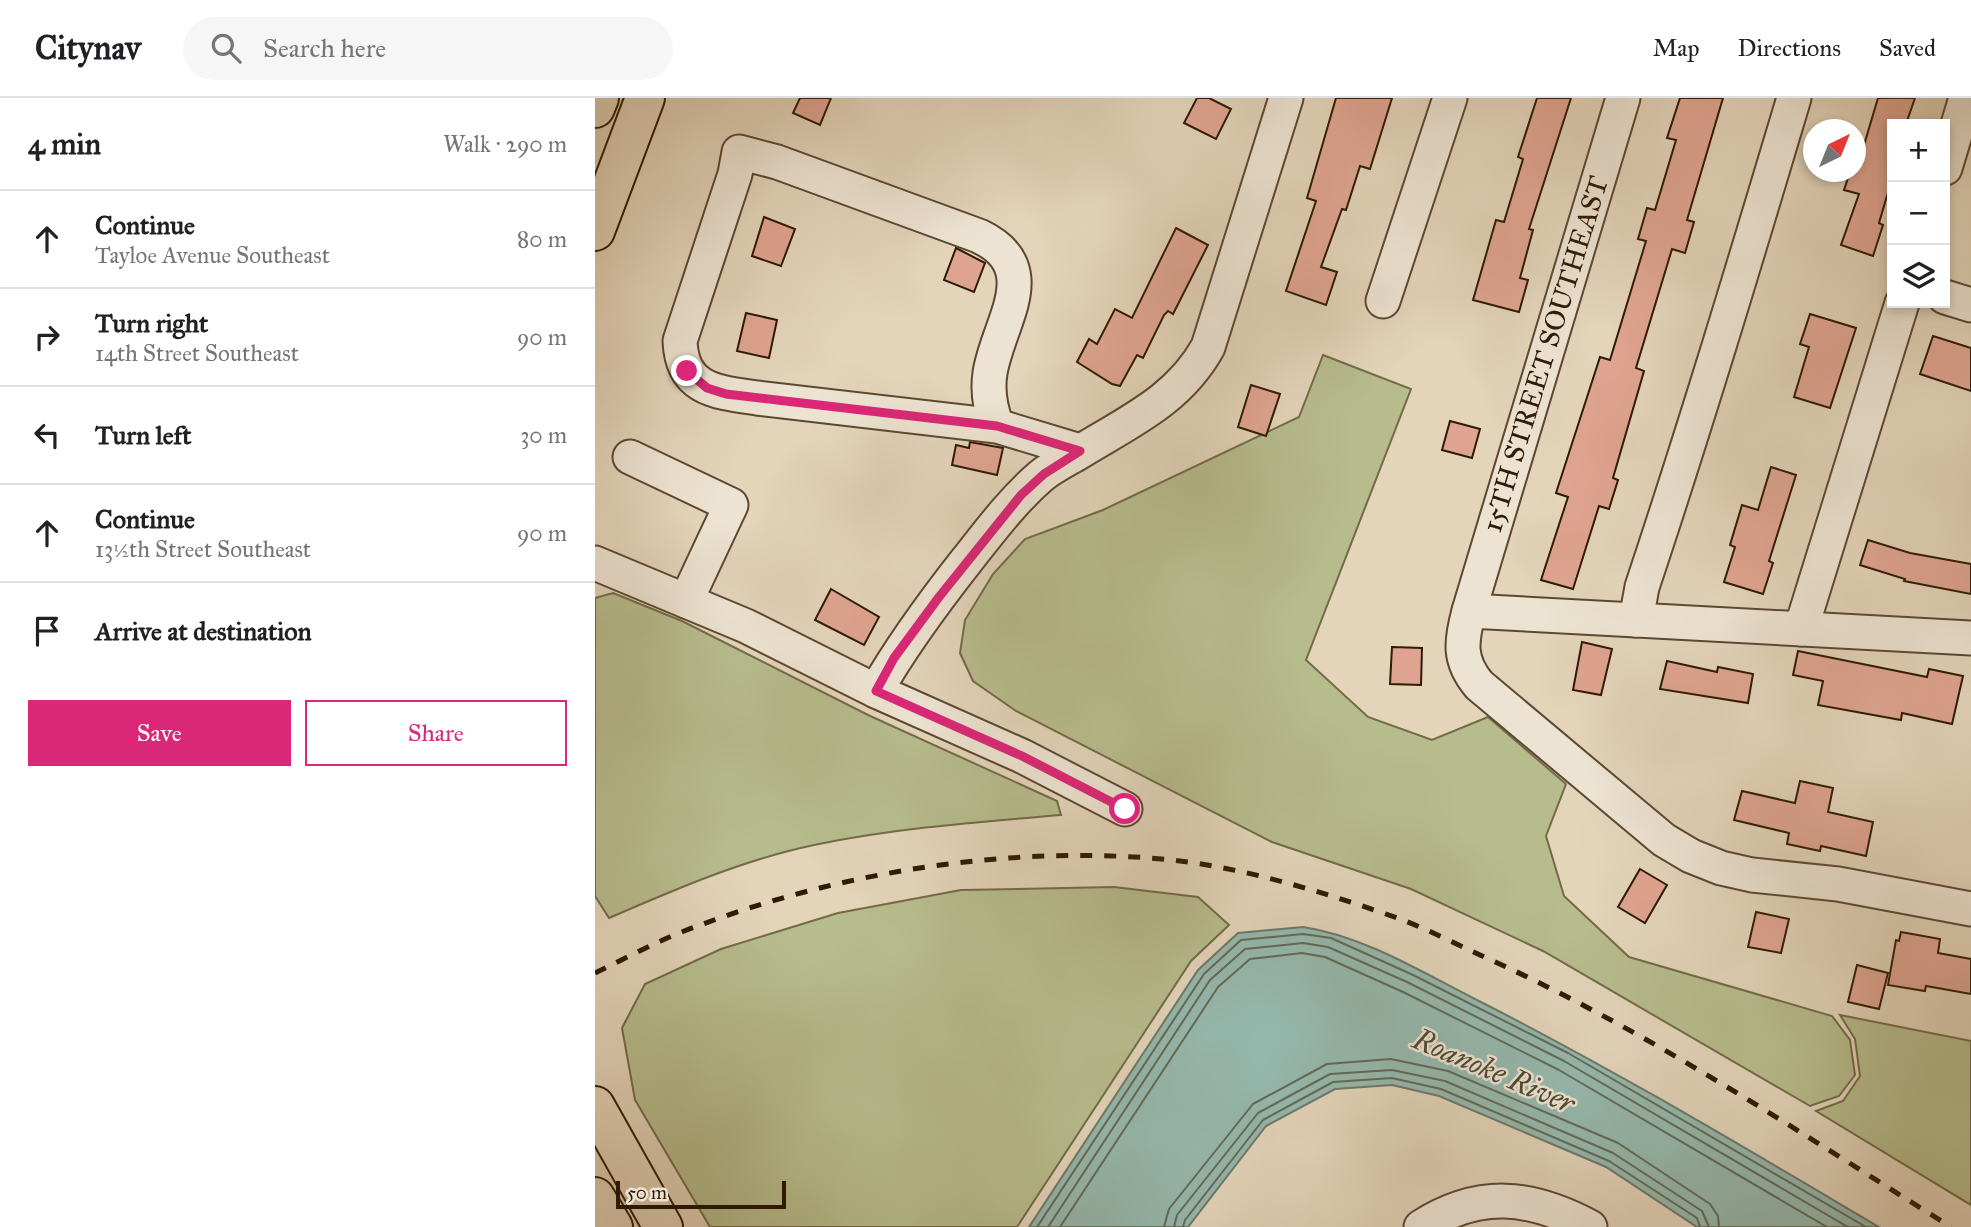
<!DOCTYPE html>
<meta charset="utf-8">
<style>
body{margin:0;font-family:"IM FELL Great Primer",serif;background:#f6f6f6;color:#202124}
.controls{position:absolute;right:21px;top:21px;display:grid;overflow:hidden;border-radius:0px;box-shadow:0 4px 10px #0003}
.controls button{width:63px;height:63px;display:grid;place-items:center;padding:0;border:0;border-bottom:2px solid #e0e0e0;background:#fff;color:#202124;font:35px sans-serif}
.compass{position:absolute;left:1208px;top:21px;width:63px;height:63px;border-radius:50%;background:#fff;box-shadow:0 4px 10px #0003;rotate:43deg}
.scale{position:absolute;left:21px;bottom:18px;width:170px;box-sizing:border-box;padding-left:7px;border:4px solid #2f1a04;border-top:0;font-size:19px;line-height:24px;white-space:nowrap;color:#2f1a04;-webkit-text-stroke:5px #ede3d2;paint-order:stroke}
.stop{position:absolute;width:21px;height:21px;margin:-16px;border:5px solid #db2777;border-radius:50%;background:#fff}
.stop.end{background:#db2777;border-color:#fff;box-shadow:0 2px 7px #0008}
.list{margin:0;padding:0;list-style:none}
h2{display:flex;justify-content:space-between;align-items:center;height:91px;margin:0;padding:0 28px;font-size:30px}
h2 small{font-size:23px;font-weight:400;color:#757577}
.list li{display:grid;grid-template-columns:46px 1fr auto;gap:21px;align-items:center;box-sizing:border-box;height:98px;padding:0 28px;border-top:2px solid #e0e0e0}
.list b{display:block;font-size:26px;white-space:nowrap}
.list p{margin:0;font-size:23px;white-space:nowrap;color:#757577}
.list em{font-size:23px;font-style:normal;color:#757577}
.actions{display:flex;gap:14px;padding:21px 28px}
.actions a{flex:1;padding:16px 0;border:2px solid #db2777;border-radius:0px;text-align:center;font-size:24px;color:#db2777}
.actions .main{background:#db2777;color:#fff}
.icon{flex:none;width:38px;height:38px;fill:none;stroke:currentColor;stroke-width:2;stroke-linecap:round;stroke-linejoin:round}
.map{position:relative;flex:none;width:1376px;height:1129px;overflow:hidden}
header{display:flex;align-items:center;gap:42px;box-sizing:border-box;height:98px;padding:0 35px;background:#fff;border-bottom:2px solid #e0e0e0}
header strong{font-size:33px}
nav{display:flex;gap:38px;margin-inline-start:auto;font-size:24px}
.search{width:490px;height:63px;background:#f6f6f6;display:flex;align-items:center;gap:18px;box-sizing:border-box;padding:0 24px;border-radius:38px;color:#757577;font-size:26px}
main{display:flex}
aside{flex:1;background:#fff}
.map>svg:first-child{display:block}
.green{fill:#b7bc8d;stroke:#736b48;stroke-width:2}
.water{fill:#95b8ad;stroke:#6c7969;stroke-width:2}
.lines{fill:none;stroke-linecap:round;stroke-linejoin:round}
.shore{stroke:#626958;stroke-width:2}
.building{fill:#dfa491;stroke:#2f1a04;stroke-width:2}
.minor-casing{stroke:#5c4832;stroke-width:37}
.major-casing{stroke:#2f1a04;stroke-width:42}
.minor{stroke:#ede3d2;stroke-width:33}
.major{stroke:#e3d4ba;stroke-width:38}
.rail{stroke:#2f1a04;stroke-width:5;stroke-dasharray:12 12;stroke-linecap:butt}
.route{stroke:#db2777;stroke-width:9}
.labels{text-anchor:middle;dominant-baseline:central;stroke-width:5;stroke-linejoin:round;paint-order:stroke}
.street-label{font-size:28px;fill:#2f1a04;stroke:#ede3d2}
.water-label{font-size:30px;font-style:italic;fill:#4e4937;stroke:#ede3d2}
</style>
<header>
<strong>Citynav</strong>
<div class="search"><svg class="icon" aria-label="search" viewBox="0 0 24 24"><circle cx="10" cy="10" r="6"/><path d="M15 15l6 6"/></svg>Search here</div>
<nav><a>Map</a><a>Directions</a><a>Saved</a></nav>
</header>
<main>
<aside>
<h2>4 min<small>Walk · 290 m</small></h2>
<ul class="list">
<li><svg class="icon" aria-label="ahead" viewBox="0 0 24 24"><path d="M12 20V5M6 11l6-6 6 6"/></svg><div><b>Continue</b><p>Tayloe Avenue Southeast</p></div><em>80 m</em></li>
<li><svg class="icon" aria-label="right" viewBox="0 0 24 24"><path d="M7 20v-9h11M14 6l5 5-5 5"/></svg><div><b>Turn right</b><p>14th Street Southeast</p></div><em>90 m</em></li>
<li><svg class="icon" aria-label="left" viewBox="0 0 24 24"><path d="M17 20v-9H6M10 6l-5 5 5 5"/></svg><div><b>Turn left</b></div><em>30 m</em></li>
<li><svg class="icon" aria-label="ahead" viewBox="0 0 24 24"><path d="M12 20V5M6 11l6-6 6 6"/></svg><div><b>Continue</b><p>13½th Street Southeast</p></div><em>90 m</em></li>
<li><svg class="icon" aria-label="arrive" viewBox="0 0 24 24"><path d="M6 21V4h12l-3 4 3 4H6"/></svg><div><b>Arrive at destination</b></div></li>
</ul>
<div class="actions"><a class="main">Save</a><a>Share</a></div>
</aside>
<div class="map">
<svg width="1376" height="1129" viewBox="0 0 1376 1129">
<rect width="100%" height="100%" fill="#e3d4ba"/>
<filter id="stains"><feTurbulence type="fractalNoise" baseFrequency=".00286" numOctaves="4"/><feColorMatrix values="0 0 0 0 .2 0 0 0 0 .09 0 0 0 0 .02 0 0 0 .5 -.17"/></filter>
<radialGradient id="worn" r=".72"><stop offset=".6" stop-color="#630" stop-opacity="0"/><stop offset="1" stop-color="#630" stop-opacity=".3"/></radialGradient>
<g class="green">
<path d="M 728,257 L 816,291 L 711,562 L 773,619 L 837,642 L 893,619 L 971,686 L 951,738 L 969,798 L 1034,859 L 1237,918 L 1255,942 L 1260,977 L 1244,998 L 1215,1008 L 948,853 L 816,791 L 677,744 L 421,613 L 378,583 L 365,555 L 370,522 L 398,476 L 430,441 L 508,412 L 704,319 Z"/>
<path d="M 18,495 L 87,523 L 273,617 L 462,703 L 466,717 C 384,724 300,730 219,747 C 148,762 81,791 14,820 L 0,798 L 0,500 Z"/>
<path d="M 519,789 L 603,799 L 634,827 L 596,863 L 422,1129 L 115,1129 L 40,1002 L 27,930 L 50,886 L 126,851 L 243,815 L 366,792 Z"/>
<path d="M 1245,917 L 1376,943 L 1376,1107 L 1221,1013 L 1248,1003 L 1265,978 L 1260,941 Z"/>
</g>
<path class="water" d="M 708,829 C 768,838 825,873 878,900 C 1017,970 1150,1050 1284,1129 L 1102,1129 L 1011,1069 L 844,998 L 797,987 L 740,991 L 671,1028 L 593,1129 L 434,1129 L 603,872 L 643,835 Z"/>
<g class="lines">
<g class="shore">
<path d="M 442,1129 L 609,876 L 646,842 L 708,836 L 736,840 L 816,876 L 973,955 L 1271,1129"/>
<path d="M 453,1129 L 615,882 L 650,851 L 708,845 L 733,849 L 812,884 L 969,963 L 1253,1129"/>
<path d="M 465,1129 L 623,889 L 655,861 L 707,855 L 730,859 L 808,894 L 964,972 L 1232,1129"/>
<path d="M 569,1129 L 574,1111 L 658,1006 L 732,966 L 796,961 L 853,973 L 1023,1045 L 1115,1106 L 1123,1118 L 1124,1129"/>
<path d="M 579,1129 L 582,1117 L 663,1015 L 735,976 L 797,972 L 850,983 L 1018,1055 L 1107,1113 L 1114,1129"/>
<path d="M 588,1129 L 590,1122 L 668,1022 L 738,984 L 797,980 L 846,991 L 1014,1063 L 1102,1120 L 1105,1129"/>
</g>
</g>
<g class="building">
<path d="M 205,0 L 236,0 L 225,27 L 198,15 Z"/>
<path d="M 602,0 L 614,0 L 636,11 L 621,41 L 589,25 Z"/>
<path d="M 741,0 L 797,0 L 775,71 L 765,68 L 751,112 L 747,111 L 726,169 L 742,174 L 731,207 L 691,193 L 721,103 L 712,100 Z"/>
<path d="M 942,0 L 976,0 L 934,131 L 938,132 L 925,180 L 933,182 L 924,214 L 878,202 L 901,122 L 909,124 L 928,61 L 923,59 Z"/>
<path d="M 1085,0 L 1128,0 L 1092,122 L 1099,124 L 1090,155 L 1077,151 L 1041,270 L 1049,273 L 1018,380 L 1023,382 L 1014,411 L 1004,408 L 978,491 L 946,482 L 973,399 L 961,395 L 1005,259 L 1015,262 L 1051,143 L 1043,141 L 1052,110 L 1060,112 L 1081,42 L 1072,40 Z"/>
<path d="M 1283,0 L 1320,0 L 1311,26 L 1297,26 L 1297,81 L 1284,125 L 1288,127 L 1278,158 L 1246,147 L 1264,96 L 1249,92 L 1255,74 L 1261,74 Z"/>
<path d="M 169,119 L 200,131 L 186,168 L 157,158 Z"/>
<path d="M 581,130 L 613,147 L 578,216 L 573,213 L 569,217 L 548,260 L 542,257 L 525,288 L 517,286 L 482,264 L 494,241 L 502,246 L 520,211 L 537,220 Z"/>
<path d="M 361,150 L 390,165 L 379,194 L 349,182 Z"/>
<path d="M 151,215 L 182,222 L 174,260 L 142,253 Z"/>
<path d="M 1215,216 L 1261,230 L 1235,310 L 1199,299 L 1214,249 L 1205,246 Z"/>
<path d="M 1338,238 L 1376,250 L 1376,293 L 1325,276 Z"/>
<path d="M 656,287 L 685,296 L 671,338 L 643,329 Z"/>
<path d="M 855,323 L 885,331 L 877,360 L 847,352 Z"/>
<path d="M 375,344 L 408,350 L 402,377 L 357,367 L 361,347 L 374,350 Z"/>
<path d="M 1176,369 L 1201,377 L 1174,463 L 1178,465 L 1168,496 L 1129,484 L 1140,449 L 1135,447 L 1147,407 L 1163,412 Z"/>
<path d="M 1273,442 L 1315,455 L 1376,466 L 1376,496 L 1309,483 L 1310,481 L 1265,467 Z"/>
<path d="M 236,491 L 284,519 L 269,547 L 220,522 Z"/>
<path d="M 987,544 L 1017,551 L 1006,597 L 978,592 Z"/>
<path d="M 797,549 L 827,550 L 826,587 L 795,586 Z"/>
<path d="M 1203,553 L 1332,579 L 1334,571 L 1368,578 L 1357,626 L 1307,615 L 1306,622 L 1223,607 L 1228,583 L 1198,577 Z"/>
<path d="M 1072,563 L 1122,574 L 1123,569 L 1158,576 L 1153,605 L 1065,591 Z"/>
<path d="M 1205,683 L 1238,690 L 1233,714 L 1278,724 L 1271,758 L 1226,748 L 1225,753 L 1192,746 L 1194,735 L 1139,722 L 1147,693 L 1200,705 Z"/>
<path d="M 1045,771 L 1072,787 L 1050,825 L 1023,809 Z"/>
<path d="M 1161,814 L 1194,821 L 1186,855 L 1153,849 Z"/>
<path d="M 1306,834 L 1345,841 L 1343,855 L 1376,861 L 1376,896 L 1331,888 L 1330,893 L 1293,887 L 1301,842 L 1304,843 Z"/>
<path d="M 1262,867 L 1293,875 L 1284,911 L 1253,904 Z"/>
</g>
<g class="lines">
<defs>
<g id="minor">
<path d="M 1028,0 L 874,513 C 866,543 863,562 884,587 L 1069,742 L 1096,758 L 1126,770 L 1157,777 L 1243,786 L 1376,811"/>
<path d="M 1350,70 L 1371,0"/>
<path d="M 1350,199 L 1376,207"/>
<path d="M 788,203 L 855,0"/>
<path d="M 402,328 L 162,300 C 121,294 87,292 85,243 L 140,76 L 144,54 L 182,64 L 384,138 C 451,170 403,224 395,275 C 392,294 395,310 402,328 L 485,353"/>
<path d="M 35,359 L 136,407 L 91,503"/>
<path d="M 0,465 L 151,528 L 281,593 L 427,658 L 530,711"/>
<path d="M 874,513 L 1376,540"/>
<path d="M 1041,522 L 1047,489 C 1101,327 1150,164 1199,0"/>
<path d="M 1206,531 L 1307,205"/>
<path d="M 281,593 C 307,547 339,504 372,462 C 395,433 418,402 446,378 C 457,369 471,362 483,355 C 533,324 583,303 613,249 L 691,0"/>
<path d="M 826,1129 C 884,1092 935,1097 995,1129"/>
</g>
<g id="major">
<path d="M 0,10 L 4,0"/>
<path d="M 0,133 L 50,0"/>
<path d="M 0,1008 L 68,1129"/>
<path d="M 0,1099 L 18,1129"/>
</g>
</defs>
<use href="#minor" class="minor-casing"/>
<use href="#major" class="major-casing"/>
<use href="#minor" class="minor"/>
<use href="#major" class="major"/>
<path class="rail" d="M 0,875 C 33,859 66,841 100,829 C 247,773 420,746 577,762 C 651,770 735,796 805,821 C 832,831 859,845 885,857 C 1051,931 1202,1033 1356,1129"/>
</g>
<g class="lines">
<path class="route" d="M 92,273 L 112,290 L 131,296 L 402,328 L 485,353 L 449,376 L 426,397 L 344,499 L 299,560 L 281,593 L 427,658 L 530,711"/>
</g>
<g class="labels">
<g class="street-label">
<text transform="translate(950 256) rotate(-73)">15TH STREET SOUTHEAST</text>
</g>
<g class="water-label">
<text transform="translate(899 973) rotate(23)">Roanoke River</text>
</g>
</g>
<rect width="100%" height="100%" filter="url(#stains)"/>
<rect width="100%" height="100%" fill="url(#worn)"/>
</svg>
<div class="controls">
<button>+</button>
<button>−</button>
<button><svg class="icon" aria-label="layers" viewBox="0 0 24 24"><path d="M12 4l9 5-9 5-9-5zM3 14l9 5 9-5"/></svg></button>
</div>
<svg class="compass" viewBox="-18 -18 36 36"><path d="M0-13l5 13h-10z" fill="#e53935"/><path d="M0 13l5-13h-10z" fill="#757577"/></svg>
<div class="scale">50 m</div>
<div class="stop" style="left:530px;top:711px"></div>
<div class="stop end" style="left:92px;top:273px"></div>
</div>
</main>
